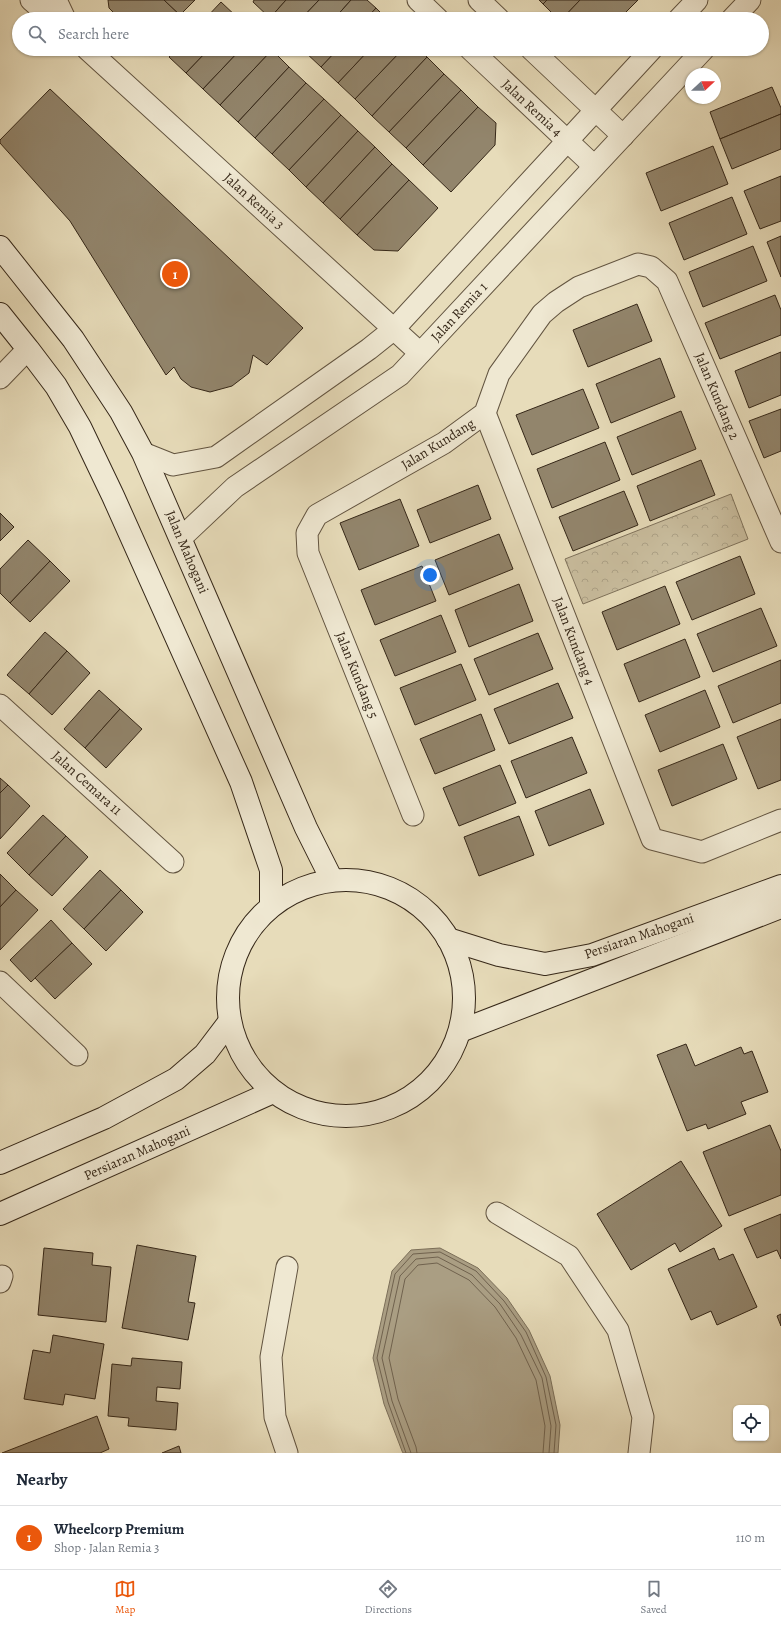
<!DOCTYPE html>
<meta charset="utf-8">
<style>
body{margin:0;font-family:Alegreya,serif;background:#f2f2f3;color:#1f2937}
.controls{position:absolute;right:12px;bottom:12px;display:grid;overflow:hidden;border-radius:6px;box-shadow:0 1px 3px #0004}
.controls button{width:36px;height:36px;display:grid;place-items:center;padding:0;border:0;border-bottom:1px solid #e0e1e3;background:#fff;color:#1f2937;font:20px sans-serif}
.compass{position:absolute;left:685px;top:68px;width:36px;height:36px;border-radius:50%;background:#fff;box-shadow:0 1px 3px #0004;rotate:68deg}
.you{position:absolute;left:430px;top:575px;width:14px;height:14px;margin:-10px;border:3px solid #fff;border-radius:50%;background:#1a73e8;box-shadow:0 0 0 6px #1a73e833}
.badge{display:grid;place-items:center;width:26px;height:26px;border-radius:50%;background:#ea580c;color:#fff;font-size:13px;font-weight:700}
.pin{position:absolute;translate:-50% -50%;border:2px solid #fff;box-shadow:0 1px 4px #0006}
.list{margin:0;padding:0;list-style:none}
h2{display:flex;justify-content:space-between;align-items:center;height:52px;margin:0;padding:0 16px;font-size:17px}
h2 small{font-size:13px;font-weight:400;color:#747a83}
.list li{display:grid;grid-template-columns:26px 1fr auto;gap:12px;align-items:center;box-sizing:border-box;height:64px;padding:0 16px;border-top:1px solid #e0e1e3}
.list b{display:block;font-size:15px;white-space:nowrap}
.list p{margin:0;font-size:13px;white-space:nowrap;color:#747a83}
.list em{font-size:13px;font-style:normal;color:#747a83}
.icon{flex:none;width:22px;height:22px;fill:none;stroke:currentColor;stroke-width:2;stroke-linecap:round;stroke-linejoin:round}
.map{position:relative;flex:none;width:781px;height:1453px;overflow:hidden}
.search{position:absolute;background:#fff;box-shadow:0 1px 3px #0004;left:12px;right:12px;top:12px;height:44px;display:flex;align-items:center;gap:10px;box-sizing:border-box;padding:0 14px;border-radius:22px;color:#747a83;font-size:15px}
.sheet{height:116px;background:#fff}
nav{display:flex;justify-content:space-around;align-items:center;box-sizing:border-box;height:56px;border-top:1px solid #e0e1e3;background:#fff;font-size:11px;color:#747a83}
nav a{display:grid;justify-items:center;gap:2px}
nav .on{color:#ea580c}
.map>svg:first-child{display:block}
.forest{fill:url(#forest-crowns);stroke:#7f725b}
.water{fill:#aa9e83;stroke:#7b6e58}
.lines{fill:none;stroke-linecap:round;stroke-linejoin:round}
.shore{stroke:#70624e;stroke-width:1}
.building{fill:#92856c;stroke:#352718}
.minor-casing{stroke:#625440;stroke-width:23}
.secondary-casing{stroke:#352718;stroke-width:24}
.minor{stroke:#efe8d2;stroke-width:21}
.secondary{stroke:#efe8d2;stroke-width:22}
.labels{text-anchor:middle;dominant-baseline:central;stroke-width:3;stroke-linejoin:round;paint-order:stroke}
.street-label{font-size:14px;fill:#352718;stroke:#efe8d2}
</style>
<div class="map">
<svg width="781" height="1453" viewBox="0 0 781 1453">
<defs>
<pattern id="forest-crowns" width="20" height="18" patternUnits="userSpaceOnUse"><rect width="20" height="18" fill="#c9bd9e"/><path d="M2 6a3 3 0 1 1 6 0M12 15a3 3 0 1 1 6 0" fill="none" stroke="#ada287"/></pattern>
</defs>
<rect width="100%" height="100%" fill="#e7dcba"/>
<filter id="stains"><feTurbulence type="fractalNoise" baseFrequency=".005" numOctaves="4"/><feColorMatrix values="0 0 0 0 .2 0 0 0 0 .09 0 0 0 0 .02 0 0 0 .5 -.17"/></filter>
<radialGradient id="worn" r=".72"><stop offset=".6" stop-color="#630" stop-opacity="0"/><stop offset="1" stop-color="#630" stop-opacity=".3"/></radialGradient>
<path class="forest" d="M 731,494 L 748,539 L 583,604 L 565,559 Z"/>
<path class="water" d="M 440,1248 L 478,1268 L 507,1298 L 529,1330 L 550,1376 L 560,1425 L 558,1453 L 403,1453 L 402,1451 L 384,1404 L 373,1358 L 392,1271 L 411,1250 Z"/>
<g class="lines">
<g class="shore">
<path d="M 406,1453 L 388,1402 L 377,1358 L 395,1274 L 413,1254 L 440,1252 L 476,1271 L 504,1301 L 526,1332 L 546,1377 L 556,1425 L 554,1453"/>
<path d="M 411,1453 L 392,1401 L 382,1358 L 400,1276 L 416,1259 L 438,1257 L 472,1275 L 500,1304 L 521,1335 L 542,1378 L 551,1426 L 549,1453"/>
<path d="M 417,1453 L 416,1447 L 398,1399 L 389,1358 L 405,1279 L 418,1265 L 437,1263 L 469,1280 L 495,1307 L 516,1338 L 536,1380 L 545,1426 L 543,1453"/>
</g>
</g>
<g class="building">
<path d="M 108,0 L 164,0 L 180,15 L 177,19 L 120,19 L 109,8 Z"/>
<path d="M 164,0 L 195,0 L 180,15 Z"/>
<path d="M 254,0 L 286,0 L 270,18 L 253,2 Z"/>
<path d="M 286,0 L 319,0 L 301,19 L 271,19 L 270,18 Z"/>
<path d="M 319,0 L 351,0 L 334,19 L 301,19 Z"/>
<path d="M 351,0 L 367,0 L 376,8 L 366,19 L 334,19 Z"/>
<path d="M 539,0 L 547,0 L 543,4 Z"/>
<path d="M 547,0 L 580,0 L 562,19 L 558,19 L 543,4 Z"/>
<path d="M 580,0 L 638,0 L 619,19 L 562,19 Z"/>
<path d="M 221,2 L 238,18 L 237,19 L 205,19 Z"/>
<path d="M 376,8 L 387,19 L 366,19 Z"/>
<path d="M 177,49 L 209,49 L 186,73 L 169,57 Z"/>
<path d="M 209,49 L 241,49 L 203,89 L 186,73 Z"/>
<path d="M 241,49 L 271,49 L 272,50 L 220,105 L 203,89 Z"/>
<path d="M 305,49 L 338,49 L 321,67 L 304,51 Z"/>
<path d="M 338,49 L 370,49 L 338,83 L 321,67 Z"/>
<path d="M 370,49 L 403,49 L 355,99 L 338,83 Z"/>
<path d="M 403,49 L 419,49 L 427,57 L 372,116 L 355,99 Z"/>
<path d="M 272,50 L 289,67 L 238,122 L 220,105 Z"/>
<path d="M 427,57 L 444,74 L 389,132 L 372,116 Z"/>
<path d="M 289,67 L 306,83 L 255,138 L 238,122 Z"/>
<path d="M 444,74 L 461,90 L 406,148 L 389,132 Z"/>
<path d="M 306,83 L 324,99 L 272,154 L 255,138 Z"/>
<path d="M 772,87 L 781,108 L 781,114 L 720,139 L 710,112 Z"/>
<path d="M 50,89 L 303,328 L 267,365 L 253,355 L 249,373 L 232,386 L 210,392 L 191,387 L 181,379 L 174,367 L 166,375 L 70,221 L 0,143 L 0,140 Z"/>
<path d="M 461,90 L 478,107 L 423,165 L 406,148 Z"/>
<path d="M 324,99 L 341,115 L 289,170 L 272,154 Z"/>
<path d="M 478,107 L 496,123 L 495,145 L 451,192 L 423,165 Z"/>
<path d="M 781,114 L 781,149 L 732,169 L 720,139 Z"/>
<path d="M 341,115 L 358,131 L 306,187 L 289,170 Z"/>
<path d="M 358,131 L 375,147 L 323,203 L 306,187 Z"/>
<path d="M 713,146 L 728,184 L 661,211 L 646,173 Z"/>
<path d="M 375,147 L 392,164 L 340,219 L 323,203 Z"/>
<path d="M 392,164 L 409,180 L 357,235 L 340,219 Z"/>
<path d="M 781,176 L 781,221 L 760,229 L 744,191 Z"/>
<path d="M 409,180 L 438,208 L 398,251 L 374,250 L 357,235 Z"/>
<path d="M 732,197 L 747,234 L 684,260 L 669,223 Z"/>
<path d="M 781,236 L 781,277 L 767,242 Z"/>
<path d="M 753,246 L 767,281 L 703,307 L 689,272 Z"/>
<path d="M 775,295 L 781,310 L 781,335 L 720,359 L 705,323 Z"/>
<path d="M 637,304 L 652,341 L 588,367 L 573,330 Z"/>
<path d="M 781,352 L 781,395 L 749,408 L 735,371 Z"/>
<path d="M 660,358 L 675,397 L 611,423 L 596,384 Z"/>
<path d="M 583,389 L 599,428 L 532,455 L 516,415 Z"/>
<path d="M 781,409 L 781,451 L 764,458 L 749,421 Z"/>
<path d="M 681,411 L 696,449 L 632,475 L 617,437 Z"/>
<path d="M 605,442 L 620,480 L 552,508 L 537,469 Z"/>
<path d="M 701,460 L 715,495 L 650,521 L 637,486 Z"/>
<path d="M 478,485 L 491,519 L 430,543 L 417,510 Z"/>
<path d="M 624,491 L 638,525 L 573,551 L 559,517 Z"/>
<path d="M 400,499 L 419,546 L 359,570 L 340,523 Z"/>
<path d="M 0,513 L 14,527 L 0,541 Z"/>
<path d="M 499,534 L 513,569 L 449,595 L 435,560 Z"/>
<path d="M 28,540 L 50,561 L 10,603 L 0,593 L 0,569 Z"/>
<path d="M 740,556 L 755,594 L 692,620 L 676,582 Z"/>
<path d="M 50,561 L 70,581 L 30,622 L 10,603 Z"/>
<path d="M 422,566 L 436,601 L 375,625 L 361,590 Z"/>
<path d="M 519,584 L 533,621 L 469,647 L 455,610 Z"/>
<path d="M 665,586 L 680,624 L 617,650 L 602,612 Z"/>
<path d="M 761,608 L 777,646 L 713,672 L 697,634 Z"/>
<path d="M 441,615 L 456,652 L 395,676 L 380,640 Z"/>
<path d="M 45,632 L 67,651 L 29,694 L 7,675 Z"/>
<path d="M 538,633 L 553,669 L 489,695 L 474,659 Z"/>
<path d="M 685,639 L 700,677 L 639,702 L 624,664 Z"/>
<path d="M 67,651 L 90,673 L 52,715 L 29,694 Z"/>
<path d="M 781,660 L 781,703 L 733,723 L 718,686 Z"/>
<path d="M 461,664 L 476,700 L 415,725 L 400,688 Z"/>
<path d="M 558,683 L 573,718 L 509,744 L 494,709 Z"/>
<path d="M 99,690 L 120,709 L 85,748 L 64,729 Z"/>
<path d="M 705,690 L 720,727 L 660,752 L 645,715 Z"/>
<path d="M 120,709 L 142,729 L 106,768 L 85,748 Z"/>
<path d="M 481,714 L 495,750 L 435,774 L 420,739 Z"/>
<path d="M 781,719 L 781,780 L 758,789 L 737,737 Z"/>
<path d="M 572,737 L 587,773 L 526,798 L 511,761 Z"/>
<path d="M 723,744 L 737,779 L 672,806 L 658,770 Z"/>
<path d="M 500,765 L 516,803 L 459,826 L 443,788 Z"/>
<path d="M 0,778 L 8,785 L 0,793 Z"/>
<path d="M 8,785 L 30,806 L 0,839 L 0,793 Z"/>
<path d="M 590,789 L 604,824 L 549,846 L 535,811 Z"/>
<path d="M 43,815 L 66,836 L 29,875 L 7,853 Z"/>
<path d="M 519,816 L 534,855 L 479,876 L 464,837 Z"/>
<path d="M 66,836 L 88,857 L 52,896 L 29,875 Z"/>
<path d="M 100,870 L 121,890 L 84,929 L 63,909 Z"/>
<path d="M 0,874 L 16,890 L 0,907 Z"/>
<path d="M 16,890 L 38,910 L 0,950 L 0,907 Z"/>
<path d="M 121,890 L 143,912 L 106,951 L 84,929 Z"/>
<path d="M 51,920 L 72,943 L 31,982 L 10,960 Z"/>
<path d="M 72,943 L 92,964 L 55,999 L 35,978 Z"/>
<path d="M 686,1044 L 695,1066 L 741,1047 L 744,1054 L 752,1051 L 768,1092 L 741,1102 L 746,1114 L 708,1129 L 706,1124 L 687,1131 L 657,1055 Z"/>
<path d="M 770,1125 L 781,1151 L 781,1195 L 729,1216 L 703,1152 Z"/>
<path d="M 681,1161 L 722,1226 L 680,1252 L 675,1243 L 631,1270 L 597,1214 Z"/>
<path d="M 781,1214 L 781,1259 L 777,1250 L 757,1258 L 744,1229 Z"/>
<path d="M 137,1245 L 196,1256 L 188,1302 L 195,1303 L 188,1340 L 122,1328 Z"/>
<path d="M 44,1248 L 93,1253 L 92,1265 L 111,1267 L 106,1322 L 38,1315 Z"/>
<path d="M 714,1248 L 719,1260 L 733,1254 L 757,1307 L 717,1325 L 711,1311 L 691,1320 L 668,1269 Z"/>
<path d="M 781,1314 L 781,1326 L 777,1316 Z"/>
<path d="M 53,1335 L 104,1344 L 95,1399 L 65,1394 L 63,1405 L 24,1399 L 33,1350 L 50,1353 Z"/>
<path d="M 132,1358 L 182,1362 L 180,1389 L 157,1387 L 156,1401 L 178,1403 L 176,1430 L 128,1426 L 129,1418 L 108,1416 L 112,1364 L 131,1366 Z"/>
<path d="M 97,1416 L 109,1449 L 100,1453 L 2,1453 Z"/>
<path d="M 179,1446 L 181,1453 L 162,1453 Z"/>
</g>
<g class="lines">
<defs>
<g id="minor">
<path d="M 31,0 L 53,19"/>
<path d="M 56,0 L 65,19"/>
<path d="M 418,0 L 438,19"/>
<path d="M 479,0 L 499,19"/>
<path d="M 679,19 L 697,0"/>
<path d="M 732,19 L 750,0"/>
<path d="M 87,49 L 420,353"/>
<path d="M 470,49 L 594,166"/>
<path d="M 531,49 L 623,136"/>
<path d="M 0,378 L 28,349"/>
<path d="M 485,413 L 652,839 L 702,852 L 781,820"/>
<path d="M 143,453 L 173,465 L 216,457 L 369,349 L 394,329 L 652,49"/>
<path d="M 181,538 L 235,487 L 400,375 L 704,49"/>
<path d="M 0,705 L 173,862"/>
<path d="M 413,815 L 308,553 L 307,533 L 317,515 L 444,443 L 485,413 L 499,374 L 542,314 L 556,302 L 579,287 L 638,264 L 651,267 L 667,281 L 781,542"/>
<path d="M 0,982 L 77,1055"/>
<path d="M 497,1213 L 569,1256 L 618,1330 L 643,1417 L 639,1453"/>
<path d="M 0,1282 L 2,1276"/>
<path d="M 287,1453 L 275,1417 L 271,1357 L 287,1267"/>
</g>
<g id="secondary">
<path d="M 0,247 L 73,339 L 121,412 L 143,453 L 306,828 L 332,880"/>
<path d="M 0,314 L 28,349 L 56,386 L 80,427 L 113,496 L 241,782 L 271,870 L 271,905"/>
<circle cx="346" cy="998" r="118"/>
<path d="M 448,939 L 499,955 L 545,964 L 592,955 L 781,886"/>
<path d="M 460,1031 L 781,907"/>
<path d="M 0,1163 L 104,1118 L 176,1079 L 205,1054 L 230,1021"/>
<path d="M 0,1214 L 273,1092"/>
</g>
</defs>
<use href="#minor" class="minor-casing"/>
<use href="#secondary" class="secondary-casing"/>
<use href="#minor" class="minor"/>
<use href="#secondary" class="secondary"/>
</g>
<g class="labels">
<g class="street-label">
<text transform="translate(532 108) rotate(43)">Jalan Remia 4</text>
<text transform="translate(254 201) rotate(42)">Jalan Remia 3</text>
<text transform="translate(459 312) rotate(-47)">Jalan Remia 1</text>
<text transform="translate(717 396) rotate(67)">Jalan Kundang 2</text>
<text transform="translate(438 444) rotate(-32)">Jalan Kundang</text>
<text transform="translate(187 552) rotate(67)">Jalan Mahogani</text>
<text transform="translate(574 641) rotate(69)">Jalan Kundang 4</text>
<text transform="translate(357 675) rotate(68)">Jalan Kundang 5</text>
<text transform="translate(87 783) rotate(42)">Jalan Cemara 11</text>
<text transform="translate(639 936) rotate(-19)">Persiaran Mahogani</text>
<text transform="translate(137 1153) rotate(-24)">Persiaran Mahogani</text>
</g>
</g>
<rect width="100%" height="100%" filter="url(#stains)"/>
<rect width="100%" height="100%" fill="url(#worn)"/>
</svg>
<div class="controls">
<button><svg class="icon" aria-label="locate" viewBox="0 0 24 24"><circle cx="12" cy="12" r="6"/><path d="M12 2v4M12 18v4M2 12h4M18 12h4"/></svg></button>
</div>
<svg class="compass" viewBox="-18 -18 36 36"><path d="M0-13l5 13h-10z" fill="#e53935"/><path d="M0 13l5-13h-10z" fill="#747a83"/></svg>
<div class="you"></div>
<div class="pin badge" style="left:175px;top:274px">1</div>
<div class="search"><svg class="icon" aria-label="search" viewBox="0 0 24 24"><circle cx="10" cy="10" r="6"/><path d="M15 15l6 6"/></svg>Search here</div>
</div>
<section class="sheet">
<h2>Nearby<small></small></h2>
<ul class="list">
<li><span class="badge">1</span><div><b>Wheelcorp Premium</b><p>Shop · Jalan Remia 3</p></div><em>110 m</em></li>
</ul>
</section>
<nav>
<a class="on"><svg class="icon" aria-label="map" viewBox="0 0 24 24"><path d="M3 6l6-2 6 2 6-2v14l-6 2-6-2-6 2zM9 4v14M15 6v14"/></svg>Map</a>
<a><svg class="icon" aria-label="directions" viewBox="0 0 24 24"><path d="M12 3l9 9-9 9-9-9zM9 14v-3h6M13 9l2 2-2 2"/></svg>Directions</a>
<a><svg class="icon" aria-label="saved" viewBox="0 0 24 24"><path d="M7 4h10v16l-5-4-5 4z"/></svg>Saved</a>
</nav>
